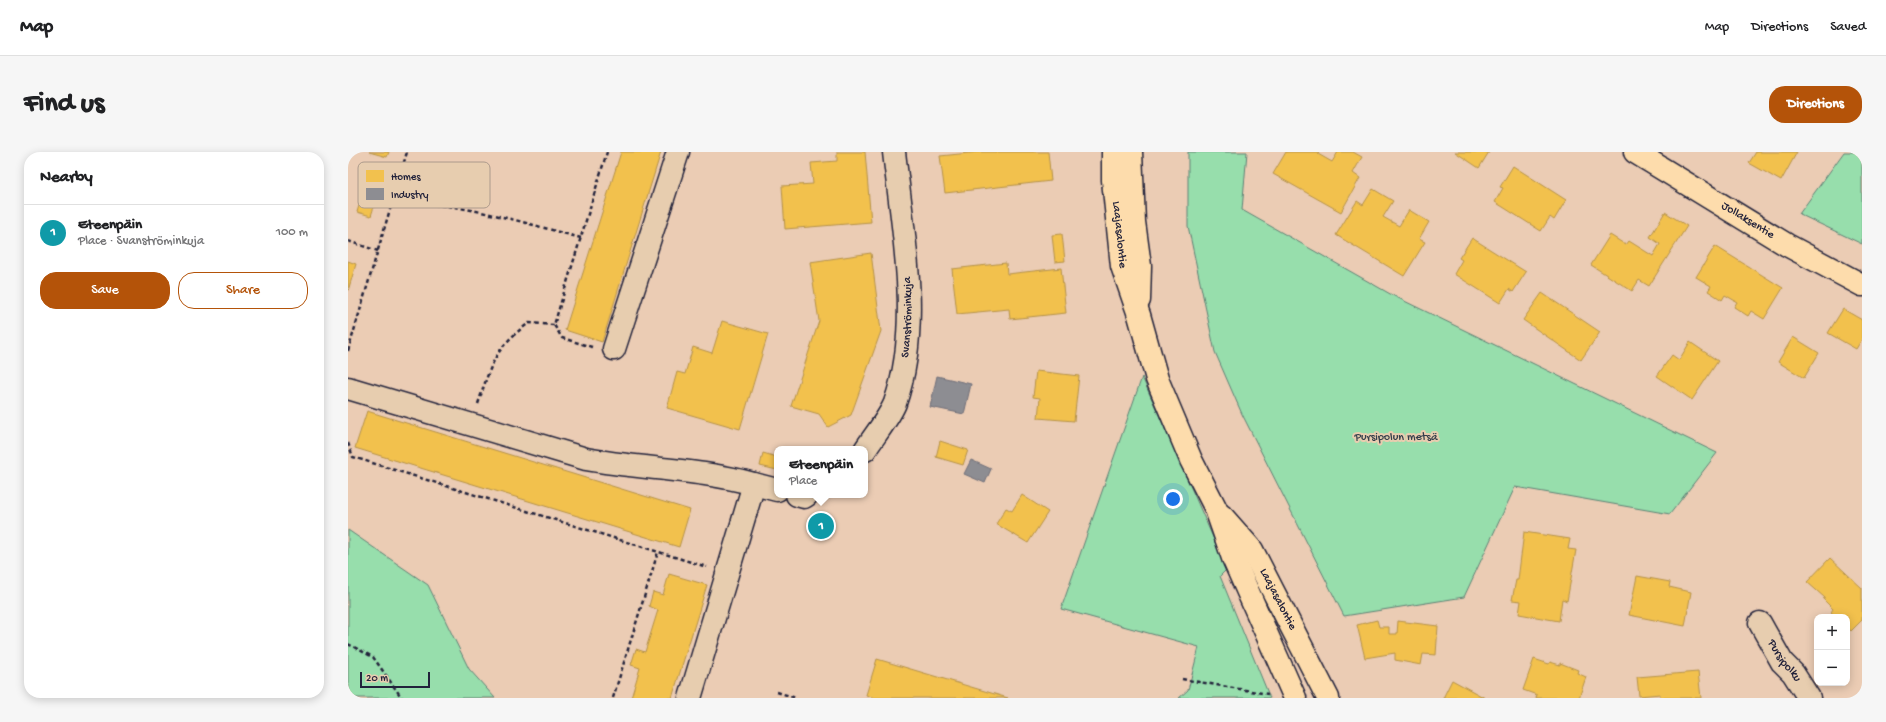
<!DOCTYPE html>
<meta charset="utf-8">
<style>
body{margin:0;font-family:"Gochi Hand",sans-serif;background:#f6f6f6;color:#202124}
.controls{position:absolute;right:12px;bottom:12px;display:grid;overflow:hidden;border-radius:8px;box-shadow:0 2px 10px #0003}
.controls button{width:36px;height:36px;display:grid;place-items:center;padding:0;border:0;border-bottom:1px solid #e0e0e0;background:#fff;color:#202124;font:20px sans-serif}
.scale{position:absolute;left:12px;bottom:10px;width:70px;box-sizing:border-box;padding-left:4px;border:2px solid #22223b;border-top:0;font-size:11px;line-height:14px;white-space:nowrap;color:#22223b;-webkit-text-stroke:3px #e7cdaf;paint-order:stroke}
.you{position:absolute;left:825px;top:347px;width:14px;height:14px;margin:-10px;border:3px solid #fff;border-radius:50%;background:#1a73e8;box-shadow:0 0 0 6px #1a73e833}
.badge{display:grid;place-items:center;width:26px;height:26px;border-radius:50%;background:#b45309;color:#fff;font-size:13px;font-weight:700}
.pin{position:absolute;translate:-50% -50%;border:2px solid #fff;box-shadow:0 1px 4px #0006}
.popup{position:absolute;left:426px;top:294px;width:94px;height:52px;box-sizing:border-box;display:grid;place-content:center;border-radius:8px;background:#fff;filter:drop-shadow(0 1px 3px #0005);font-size:13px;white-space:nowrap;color:#757577}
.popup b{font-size:15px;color:#202124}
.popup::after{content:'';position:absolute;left:50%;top:100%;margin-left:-8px;border:8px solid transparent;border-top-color:#fff}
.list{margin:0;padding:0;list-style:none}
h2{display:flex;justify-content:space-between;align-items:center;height:52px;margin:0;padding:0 16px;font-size:17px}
h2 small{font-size:13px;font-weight:400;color:#757577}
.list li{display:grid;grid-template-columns:26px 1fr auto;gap:12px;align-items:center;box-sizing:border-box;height:56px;padding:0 16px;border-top:1px solid #e0e0e0}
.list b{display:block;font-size:15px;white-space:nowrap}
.list p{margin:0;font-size:13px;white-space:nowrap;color:#757577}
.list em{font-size:13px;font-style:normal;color:#757577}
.actions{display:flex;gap:8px;padding:12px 16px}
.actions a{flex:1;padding:9px 0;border:1px solid #b45309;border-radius:16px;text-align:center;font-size:14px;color:#b45309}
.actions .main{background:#b45309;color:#fff}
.map{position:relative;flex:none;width:1514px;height:546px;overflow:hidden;border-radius:16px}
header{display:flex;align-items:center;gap:24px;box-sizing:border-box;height:56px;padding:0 20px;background:#fff;border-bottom:1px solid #e0e0e0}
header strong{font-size:19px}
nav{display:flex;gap:22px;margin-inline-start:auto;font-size:14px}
.intro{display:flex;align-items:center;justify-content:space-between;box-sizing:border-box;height:96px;padding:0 24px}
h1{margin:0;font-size:28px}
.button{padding:10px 18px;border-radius:16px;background:#b45309;color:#fff;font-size:14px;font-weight:700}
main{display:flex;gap:24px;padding:0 24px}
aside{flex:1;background:#fff;border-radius:16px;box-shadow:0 2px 10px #0003}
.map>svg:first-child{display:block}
.green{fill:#97deac;stroke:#5c8074}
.homes{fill:#f2c14e;stroke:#b49148}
.industry{fill:#8d8d92;stroke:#6d6d78}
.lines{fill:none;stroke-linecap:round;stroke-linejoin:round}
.minor-casing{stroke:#22223b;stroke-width:25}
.major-casing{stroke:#22223b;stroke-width:25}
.path{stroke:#22223b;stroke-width:2.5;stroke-dasharray:4 3;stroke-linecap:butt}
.minor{stroke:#e7cdaf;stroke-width:22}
.major{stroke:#fddcac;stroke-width:22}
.labels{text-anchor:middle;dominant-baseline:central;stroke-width:4;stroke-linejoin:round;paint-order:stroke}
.street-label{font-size:12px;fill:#22223b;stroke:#e7cdaf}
.park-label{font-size:12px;fill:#343e4c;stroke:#e7cdaf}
.key{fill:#e7cdaf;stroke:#ac9a8c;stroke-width:1}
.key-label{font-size:11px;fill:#22223b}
</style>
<header>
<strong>Map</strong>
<nav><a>Map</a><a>Directions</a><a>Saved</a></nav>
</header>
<div class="intro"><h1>Find us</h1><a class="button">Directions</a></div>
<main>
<aside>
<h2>Nearby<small></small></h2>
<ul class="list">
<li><span class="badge" style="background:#0f9aa8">1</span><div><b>Eteenpäin</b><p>Place · Svanströminkuja</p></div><em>100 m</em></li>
</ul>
<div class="actions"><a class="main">Save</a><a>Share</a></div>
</aside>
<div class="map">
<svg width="1514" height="546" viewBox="0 0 1514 546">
<rect width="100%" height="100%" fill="#ebccb4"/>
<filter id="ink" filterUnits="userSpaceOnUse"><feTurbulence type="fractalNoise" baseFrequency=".025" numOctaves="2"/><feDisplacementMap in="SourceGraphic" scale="8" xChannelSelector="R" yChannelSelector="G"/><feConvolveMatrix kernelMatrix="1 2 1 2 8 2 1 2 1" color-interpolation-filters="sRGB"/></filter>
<g filter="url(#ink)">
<g class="green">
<path d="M 840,0 L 899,0 L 894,58 L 1044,143 L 1369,301 L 1322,362 L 1167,335 L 1116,445 L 996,464 L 894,262 L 867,200 L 840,74 Z"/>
<path d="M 1496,0 L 1514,0 L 1514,92 L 1451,62 Z"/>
<path d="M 794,225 L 879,417 L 872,424 L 922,546 L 831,546 L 840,538 L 851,495 L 713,457 Z"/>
<path d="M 0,378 L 80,433 L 121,517 L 147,546 L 0,546 Z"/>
</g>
<g class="homes">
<path d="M 21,0 L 41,0 L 39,5 Z"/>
<path d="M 273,0 L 313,0 L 254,190 L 217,178 Z"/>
<path d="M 489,0 L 517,0 L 523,70 L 437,77 L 434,34 L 465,32 L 463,11 L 489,9 Z"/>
<path d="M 631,0 L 700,0 L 703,29 L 597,41 L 592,4 Z"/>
<path d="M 938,0 L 971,0 L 970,2 L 984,10 L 990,0 L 1005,0 L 1014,5 L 1005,21 L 1012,26 L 993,60 L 925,22 Z"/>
<path d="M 1107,0 L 1141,0 L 1131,16 Z"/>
<path d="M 1408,0 L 1449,0 L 1433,29 L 1401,11 Z"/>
<path d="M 1165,14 L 1218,48 L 1206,68 L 1202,65 L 1193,79 L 1147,50 L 1155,36 L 1152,35 Z"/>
<path d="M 20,25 L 34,29 L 23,64 L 9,60 Z"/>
<path d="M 1025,37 L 1045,49 L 1035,65 L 1051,74 L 1061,58 L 1081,70 L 1071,87 L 1077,90 L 1056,124 L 988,83 L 1009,49 L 1015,53 Z"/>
<path d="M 1317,60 L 1339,74 L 1301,134 L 1291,128 L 1284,139 L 1243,113 L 1262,83 L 1278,93 L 1281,89 L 1305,104 L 1312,92 L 1302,85 Z"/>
<path d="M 714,82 L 717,109 L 707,110 L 704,83 Z"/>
<path d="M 1124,86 L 1178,120 L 1165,140 L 1161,137 L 1152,151 L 1106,122 L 1114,108 L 1111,106 Z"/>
<path d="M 1367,94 L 1435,136 L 1416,167 L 1403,159 L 1400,164 L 1386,155 L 1389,150 L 1377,143 L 1374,148 L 1360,139 L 1363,134 L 1348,125 Z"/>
<path d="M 523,101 L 533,179 L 503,263 L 480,275 L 471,262 L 443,254 L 471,169 L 462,110 Z"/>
<path d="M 0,109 L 8,112 L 0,139 Z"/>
<path d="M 658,111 L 659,122 L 713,116 L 718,161 L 662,167 L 661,157 L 609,162 L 604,117 Z"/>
<path d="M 1194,141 L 1252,180 L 1233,208 L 1175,168 Z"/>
<path d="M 1495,157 L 1514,168 L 1514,187 L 1508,197 L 1480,181 Z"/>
<path d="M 374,169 L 420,182 L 392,277 L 319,256 L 329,220 L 337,222 L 345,195 L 364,201 Z"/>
<path d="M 1445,185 L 1471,201 L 1456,226 L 1430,210 Z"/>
<path d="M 1342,190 L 1370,209 L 1344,248 L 1309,224 L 1324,203 L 1331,208 Z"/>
<path d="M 688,219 L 731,224 L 726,269 L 690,266 L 692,246 L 685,245 Z"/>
<path d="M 19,259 L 342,358 L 331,395 L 7,296 Z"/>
<path d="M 592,289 L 620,298 L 615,313 L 588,305 Z"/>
<path d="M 415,301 L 429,305 L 429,318 L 412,314 Z"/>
<path d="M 674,343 L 700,360 L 680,391 L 648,372 L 658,356 L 664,359 Z"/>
<path d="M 1176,380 L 1222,387 L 1220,397 L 1228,398 L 1219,449 L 1214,447 L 1211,469 L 1171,462 L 1173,449 L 1164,448 L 1168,428 L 1170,428 Z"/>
<path d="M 1482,406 L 1514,436 L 1514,468 L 1503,479 L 1499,475 L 1499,465 L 1488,465 L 1483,460 L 1485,457 L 1475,447 L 1477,446 L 1459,430 Z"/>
<path d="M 321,422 L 359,433 L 324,546 L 283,546 L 292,516 L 283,513 L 288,497 L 297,500 L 310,458 L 301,454 L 305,440 L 315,443 Z"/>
<path d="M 1289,424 L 1322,430 L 1321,435 L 1343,440 L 1337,474 L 1281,463 Z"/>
<path d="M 1029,468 L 1031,475 L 1041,475 L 1041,482 L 1049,482 L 1050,469 L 1090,474 L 1088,503 L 1075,502 L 1073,513 L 1047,508 L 1047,501 L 1017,506 L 1009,473 Z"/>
<path d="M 529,507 L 660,546 L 527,546 L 518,543 Z"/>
<path d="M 1186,507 L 1201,512 L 1202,510 L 1212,513 L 1212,511 L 1230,518 L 1229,521 L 1238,525 L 1231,546 L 1188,546 L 1189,543 L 1175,538 Z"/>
<path d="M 1350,520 L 1353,546 L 1312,546 L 1312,542 L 1291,544 L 1289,525 Z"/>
<path d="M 1104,528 L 1137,546 L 1095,546 Z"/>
</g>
<g class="industry">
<path d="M 589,224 L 623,232 L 616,262 L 582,255 Z"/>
<path d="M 623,308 L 643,317 L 637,331 L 616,322 Z"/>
</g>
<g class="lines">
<defs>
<g id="minor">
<path d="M 266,197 L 330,0"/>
<path d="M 0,236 L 238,307 C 293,317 351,317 406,332"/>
<path id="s1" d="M 517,298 C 526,284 541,266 547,251 C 574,174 555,80 546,0"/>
<path d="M 449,343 L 456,345 L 459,343"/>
<path id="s2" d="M 1412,471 L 1434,510 L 1445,521 L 1461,546"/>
<path d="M 342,546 L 406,332 L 429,338"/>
</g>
<g id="major">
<path id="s3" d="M 765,0 L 765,28 L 774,114 L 791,163 L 809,227 L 843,308 L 868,357 L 885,406 L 947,546"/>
<path d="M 783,0 L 786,70 L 792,114 L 791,148"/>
<path id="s4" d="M 1287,0 L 1439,93 L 1514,133"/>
<path id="s5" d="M 874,364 L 904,398 L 980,546"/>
</g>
</defs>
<use href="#minor" class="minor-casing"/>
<use href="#major" class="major-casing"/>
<g class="path">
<path d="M 44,53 C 98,45 180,72 233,86"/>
<path d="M 0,89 L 30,99"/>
<path d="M 244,195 L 214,186 L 206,173 L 259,0"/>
<path d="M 0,199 L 59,0"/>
<path d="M 130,252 C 143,213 146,196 181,171 L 206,173"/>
<path d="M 0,291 L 5,305 L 359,415"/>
<path d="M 0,492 L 25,505 L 54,546"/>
<path d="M 834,527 L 920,542"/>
<path d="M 429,540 L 448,546"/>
<path d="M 265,546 L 310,400"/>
</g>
<use href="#minor" class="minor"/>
<use href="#major" class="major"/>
</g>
</g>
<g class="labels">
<g class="street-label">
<text stroke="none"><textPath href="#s4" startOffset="132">Jollaksentie</textPath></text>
<text stroke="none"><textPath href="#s3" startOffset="83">Laajasalontie</textPath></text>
<text stroke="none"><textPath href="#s1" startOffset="143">Svanströminkuja</textPath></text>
<text stroke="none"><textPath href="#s5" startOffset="101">Laajasalontie</textPath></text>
<text stroke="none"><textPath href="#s2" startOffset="45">Pursipolku</textPath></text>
</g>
<g class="park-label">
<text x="1048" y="286">Pursipolun metsä</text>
</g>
</g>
<rect x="10" y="10" width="132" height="46" rx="6" class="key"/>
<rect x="18" y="18" width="18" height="12" fill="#f2c14e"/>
<rect x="18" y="36" width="18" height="12" fill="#8d8d92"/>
<g class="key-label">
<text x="43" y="28">Homes</text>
<text x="43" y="46">Industry</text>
</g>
</svg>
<div class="controls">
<button>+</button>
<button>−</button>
</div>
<div class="scale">20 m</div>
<div class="you"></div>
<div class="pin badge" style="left:473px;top:374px;background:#0f9aa8">1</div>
<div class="popup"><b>Eteenpäin</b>Place</div>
</div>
</main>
